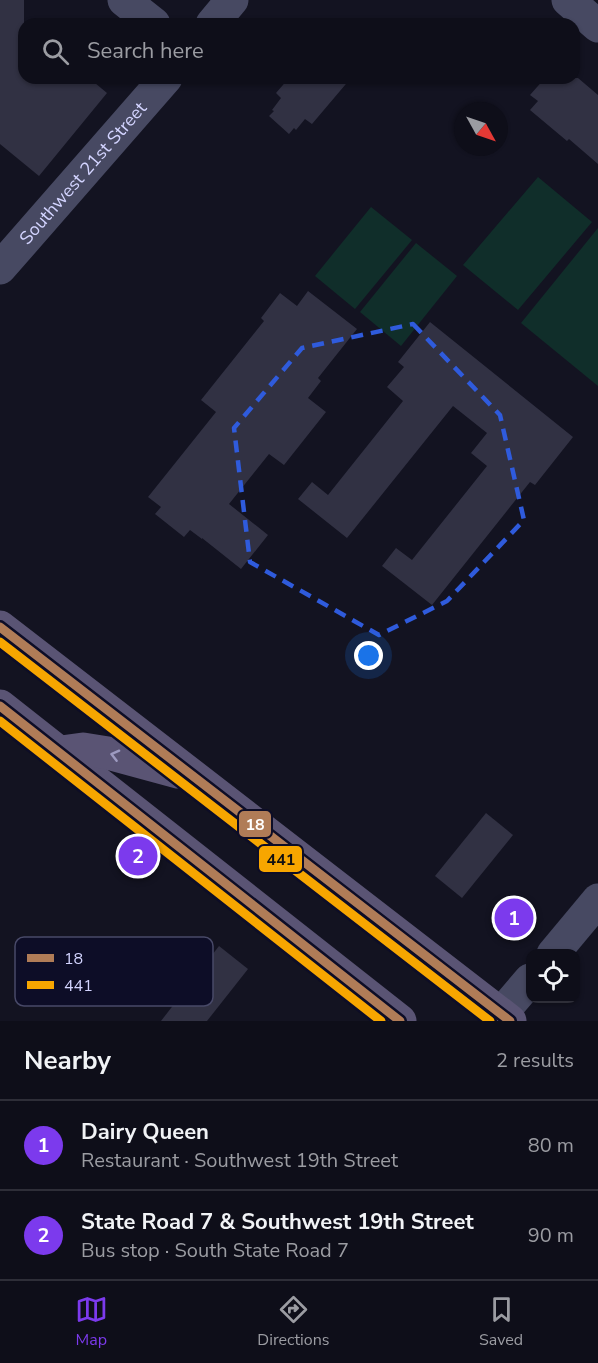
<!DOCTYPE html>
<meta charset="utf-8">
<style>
body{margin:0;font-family:"Nunito Sans",sans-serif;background:#171722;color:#f1f3f6}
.controls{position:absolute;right:18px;bottom:18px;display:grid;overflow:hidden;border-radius:12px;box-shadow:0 2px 4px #0004}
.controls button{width:54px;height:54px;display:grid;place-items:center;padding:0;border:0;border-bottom:2px solid #2e2e38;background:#0e0e19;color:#f1f3f6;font:30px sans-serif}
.compass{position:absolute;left:454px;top:102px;width:54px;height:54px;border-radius:50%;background:#0e0e19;box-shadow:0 2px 4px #0004;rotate:130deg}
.you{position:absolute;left:369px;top:656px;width:21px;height:21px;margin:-15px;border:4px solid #fff;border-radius:50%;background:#1a73e8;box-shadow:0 0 0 9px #1a73e833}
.badge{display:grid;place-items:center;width:39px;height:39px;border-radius:50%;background:#7c3aed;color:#fff;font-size:20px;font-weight:700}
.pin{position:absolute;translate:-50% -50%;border:3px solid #fff;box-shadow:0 2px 6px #0006}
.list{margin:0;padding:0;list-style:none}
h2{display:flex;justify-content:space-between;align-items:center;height:78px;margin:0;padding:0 24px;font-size:26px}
h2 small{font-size:20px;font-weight:400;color:#9b9ca2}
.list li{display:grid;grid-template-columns:39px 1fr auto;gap:18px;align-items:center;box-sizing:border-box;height:90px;padding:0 24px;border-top:2px solid #2e2e38}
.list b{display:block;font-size:22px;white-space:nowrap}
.list p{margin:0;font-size:20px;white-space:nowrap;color:#9b9ca2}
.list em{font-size:20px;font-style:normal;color:#9b9ca2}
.icon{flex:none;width:33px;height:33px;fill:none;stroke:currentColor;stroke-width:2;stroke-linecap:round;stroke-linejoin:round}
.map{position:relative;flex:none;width:598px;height:1021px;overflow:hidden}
.search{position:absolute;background:#0e0e19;box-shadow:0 2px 4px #0004;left:18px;right:18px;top:18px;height:66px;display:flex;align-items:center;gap:15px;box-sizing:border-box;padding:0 21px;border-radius:18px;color:#9b9ca2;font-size:22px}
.sheet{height:258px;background:#0e0e19}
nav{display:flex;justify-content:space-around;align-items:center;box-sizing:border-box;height:84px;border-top:2px solid #2e2e38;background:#0e0e19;font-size:16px;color:#9b9ca2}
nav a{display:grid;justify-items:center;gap:3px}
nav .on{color:#7c3aed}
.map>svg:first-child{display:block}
.green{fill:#102e2a}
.building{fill:#313143}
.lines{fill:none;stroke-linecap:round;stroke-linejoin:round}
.minor{stroke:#474962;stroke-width:33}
.major{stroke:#5a5474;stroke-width:33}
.bus-1-casing{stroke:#0d0d27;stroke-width:14}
.bus-2-casing{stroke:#0d0d27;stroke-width:14}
.bus-1{stroke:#b07c57;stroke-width:9}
.bus-2{stroke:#f7a600;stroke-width:9}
.oneway{stroke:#9d9ac0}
.marked{fill:none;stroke:#2f5bdc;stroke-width:4.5;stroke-dasharray:12 8;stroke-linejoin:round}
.labels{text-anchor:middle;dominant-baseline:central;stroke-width:4.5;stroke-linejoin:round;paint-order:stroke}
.street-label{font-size:18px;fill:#d3d4ff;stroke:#0d0d27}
.key{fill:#0d0d27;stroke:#484968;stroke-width:1.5}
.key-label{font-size:16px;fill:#d3d4ff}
.line-badge{stroke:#0d0d27;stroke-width:2}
.badge-label{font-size:16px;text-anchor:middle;font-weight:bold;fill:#fff}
.pale-badge-label{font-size:16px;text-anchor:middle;font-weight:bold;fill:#111}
</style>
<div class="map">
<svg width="598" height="1021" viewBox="0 0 598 1021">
<rect width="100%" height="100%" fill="#131321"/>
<g class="green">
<path d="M 538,177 L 592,222 L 518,310 L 463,265 Z"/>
<path d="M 371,207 L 412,240 L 355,309 L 315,276 Z"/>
<path d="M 598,228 L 598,386 L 521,323 Z"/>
<path d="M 416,243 L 457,276 L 401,346 L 360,312 Z"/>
</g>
<g class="building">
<path d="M 0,0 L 24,0 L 24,78 L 89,78 L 107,93 L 39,176 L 0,144 Z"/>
<path d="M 289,78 L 351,78 L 312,124 L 305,119 L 296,130 L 294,128 L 289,134 L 269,116 L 274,111 L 272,110 L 281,98 L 276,93 Z"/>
<path d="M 545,78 L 578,78 L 598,95 L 598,164 L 569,139 L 567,141 L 530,110 L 538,101 L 530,95 Z"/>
<path d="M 308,291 L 357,329 L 318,378 L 321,381 L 308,398 L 326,412 L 284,465 L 269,454 L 229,504 L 268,535 L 241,569 L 202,538 L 202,539 L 190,530 L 184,537 L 155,514 L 161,507 L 148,497 L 216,412 L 201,400 L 264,321 L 261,318 L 280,293 L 297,306 Z"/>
<path d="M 430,322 L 573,437 L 535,485 L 530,482 L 432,605 L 382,566 L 396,548 L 412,560 L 487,466 L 471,453 L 487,433 L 453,406 L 347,538 L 298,499 L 312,482 L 328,495 L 403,401 L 387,387 L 404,367 L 398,362 Z"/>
<path d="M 486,813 L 513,835 L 462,898 L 435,876 Z"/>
<path d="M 515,895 L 536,913 L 513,940 L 491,922 Z"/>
<path d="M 219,946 L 248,969 L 207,1021 L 161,1021 Z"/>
</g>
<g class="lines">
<g class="minor">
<path d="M 124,0 L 154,24"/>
<path d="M 568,0 L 598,26"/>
<path d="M 212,24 L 232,0"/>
<path id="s1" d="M 0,268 L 166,78"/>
<path d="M 553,954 L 598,900"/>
<path d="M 501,1014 L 530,980"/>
</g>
<g class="major">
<path d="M 0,627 L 510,1021"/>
<path d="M 0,706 L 400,1021"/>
<path d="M 61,752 L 83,749 L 108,753 L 178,772"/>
</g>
<defs>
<g id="bus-1">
<path d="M 0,627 L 510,1021"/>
<path d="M 0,706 L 400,1021"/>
</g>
<g id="bus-2">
<path d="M 0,642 L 490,1021"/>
<path d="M 0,721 L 381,1021"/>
</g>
</defs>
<use href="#bus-1" class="bus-1-casing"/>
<use href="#bus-2" class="bus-2-casing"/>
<use href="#bus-1" class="bus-1"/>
<use href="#bus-2" class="bus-2"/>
</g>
<defs><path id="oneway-chevron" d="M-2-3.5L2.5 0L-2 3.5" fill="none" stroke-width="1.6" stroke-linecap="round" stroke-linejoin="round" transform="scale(1.5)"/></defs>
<use class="oneway" href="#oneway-chevron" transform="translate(115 755) rotate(-166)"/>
<path class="marked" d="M 413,324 L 500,415 L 524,520 L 447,601 L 379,635 L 250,562 L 234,428 L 302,348 Z"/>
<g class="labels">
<g class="street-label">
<text stroke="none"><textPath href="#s1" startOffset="126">Southwest 21st Street</textPath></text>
</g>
</g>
<rect x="15" y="937" width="198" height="69" rx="9" class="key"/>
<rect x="27" y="954" width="27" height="8" fill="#b07c57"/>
<rect x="27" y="981" width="27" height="8" fill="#f7a600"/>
<g class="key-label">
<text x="64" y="964">18</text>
<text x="64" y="991">441</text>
</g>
<g class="line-badge">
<rect x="238" y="810" width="34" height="28" rx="6" fill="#b07c57"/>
<rect x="258" y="845" width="45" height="28" rx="6" fill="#f7a600"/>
</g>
<g class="badge-label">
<text x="255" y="830">18</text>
</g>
<g class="pale-badge-label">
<text x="281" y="865">441</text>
</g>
</svg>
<div class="controls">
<button><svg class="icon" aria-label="locate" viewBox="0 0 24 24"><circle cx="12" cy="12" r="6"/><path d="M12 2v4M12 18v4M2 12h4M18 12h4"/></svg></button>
</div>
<svg class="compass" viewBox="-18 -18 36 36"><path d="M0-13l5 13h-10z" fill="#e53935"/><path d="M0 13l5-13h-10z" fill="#9b9ca2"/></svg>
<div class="you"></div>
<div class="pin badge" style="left:514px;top:918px">1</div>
<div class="pin badge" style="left:138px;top:856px">2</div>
<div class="search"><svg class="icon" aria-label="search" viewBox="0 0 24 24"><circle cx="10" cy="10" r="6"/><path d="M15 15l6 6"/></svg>Search here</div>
</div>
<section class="sheet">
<h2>Nearby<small>2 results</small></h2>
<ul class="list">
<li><span class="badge">1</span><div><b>Dairy Queen</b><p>Restaurant · Southwest 19th Street</p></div><em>80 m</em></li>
<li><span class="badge">2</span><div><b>State Road 7 &amp; Southwest 19th Street</b><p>Bus stop · South State Road 7</p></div><em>90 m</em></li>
</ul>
</section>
<nav>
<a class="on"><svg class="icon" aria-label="map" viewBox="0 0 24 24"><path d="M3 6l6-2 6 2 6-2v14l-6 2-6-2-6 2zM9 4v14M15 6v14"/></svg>Map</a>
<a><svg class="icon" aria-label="directions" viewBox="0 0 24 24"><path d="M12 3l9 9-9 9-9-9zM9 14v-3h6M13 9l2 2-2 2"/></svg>Directions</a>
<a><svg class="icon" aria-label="saved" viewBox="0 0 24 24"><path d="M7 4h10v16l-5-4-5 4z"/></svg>Saved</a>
</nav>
